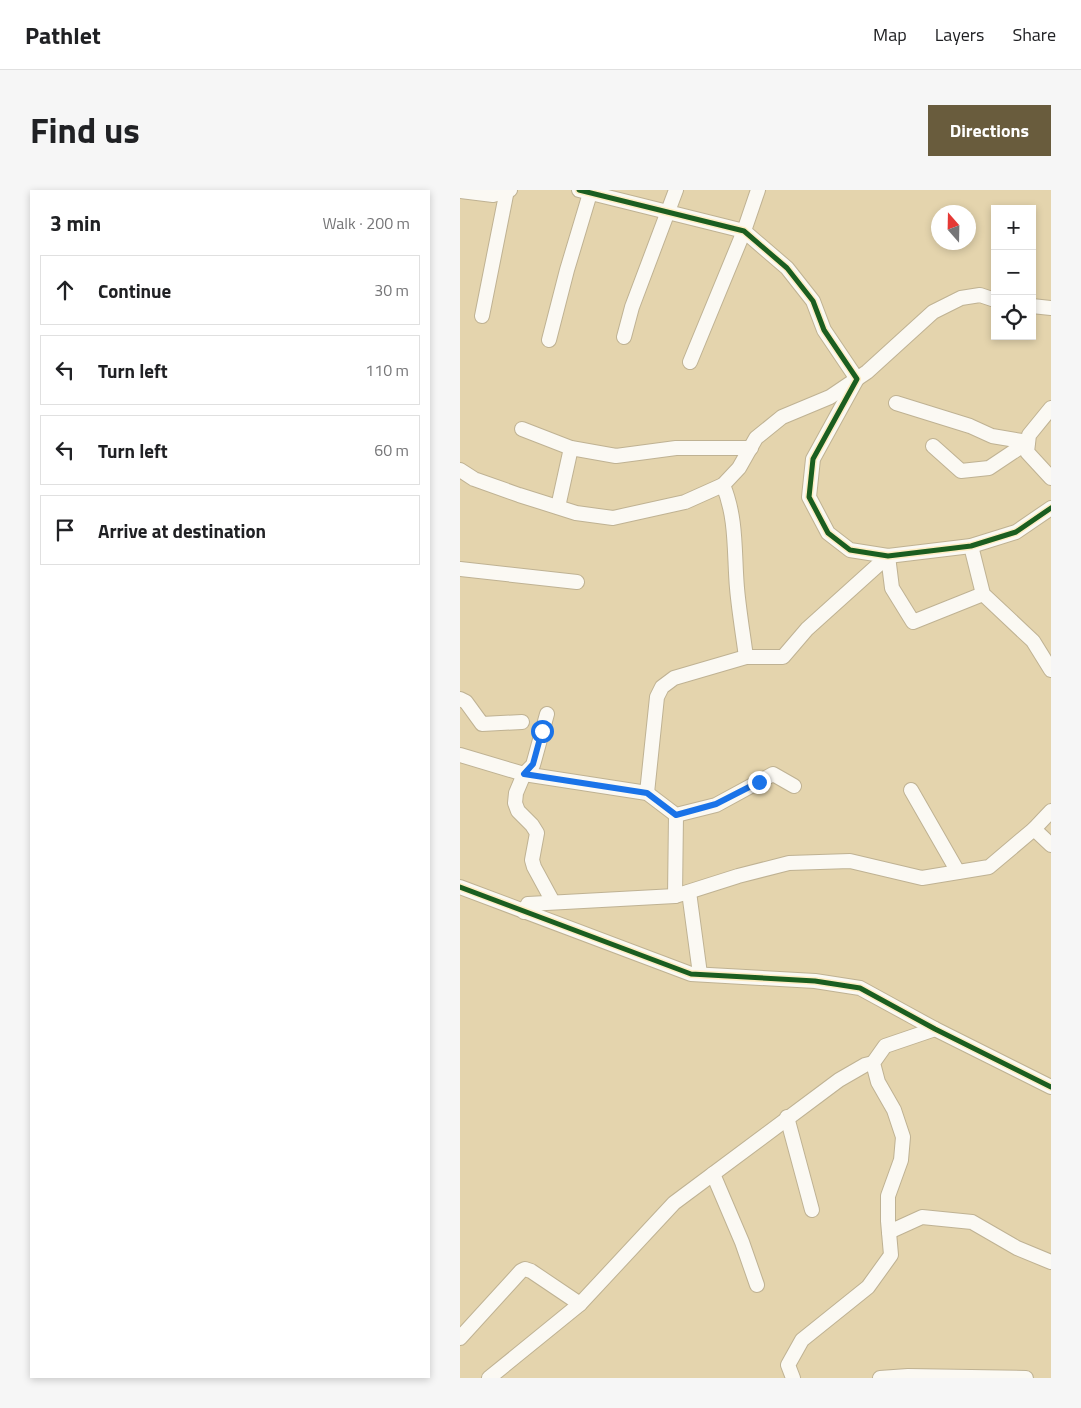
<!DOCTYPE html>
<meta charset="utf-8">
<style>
body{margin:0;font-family:"Titillium Web",sans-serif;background:#f6f6f6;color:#202124}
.controls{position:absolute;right:15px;top:15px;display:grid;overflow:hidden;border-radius:0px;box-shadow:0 2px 8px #0003}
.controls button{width:45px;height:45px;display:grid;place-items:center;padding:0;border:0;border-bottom:1px solid #e0e0e0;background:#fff;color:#202124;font:25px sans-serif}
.compass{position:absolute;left:471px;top:15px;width:45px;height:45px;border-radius:50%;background:#fff;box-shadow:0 2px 8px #0003;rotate:340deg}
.stop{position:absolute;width:15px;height:15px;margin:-11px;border:4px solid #1a73e8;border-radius:50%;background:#fff}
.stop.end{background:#1a73e8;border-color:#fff;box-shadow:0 1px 5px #0008}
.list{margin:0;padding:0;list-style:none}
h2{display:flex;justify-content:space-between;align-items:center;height:65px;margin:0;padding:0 20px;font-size:21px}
h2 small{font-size:16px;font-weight:400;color:#757577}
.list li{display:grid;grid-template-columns:32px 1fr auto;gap:15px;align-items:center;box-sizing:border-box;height:70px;margin:0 10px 10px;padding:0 10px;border:1px solid #e0e0e0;border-radius:0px}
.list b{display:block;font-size:19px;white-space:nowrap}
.list em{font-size:16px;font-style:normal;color:#757577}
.icon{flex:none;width:28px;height:28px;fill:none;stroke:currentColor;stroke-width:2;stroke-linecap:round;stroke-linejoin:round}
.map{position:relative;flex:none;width:591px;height:1188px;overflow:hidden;border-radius:0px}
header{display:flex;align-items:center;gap:30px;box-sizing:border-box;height:70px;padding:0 25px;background:#fff;border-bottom:1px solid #e0e0e0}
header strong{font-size:24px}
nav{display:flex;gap:28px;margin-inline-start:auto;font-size:18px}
.intro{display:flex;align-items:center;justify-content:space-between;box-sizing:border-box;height:120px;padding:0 30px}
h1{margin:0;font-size:35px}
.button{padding:12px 22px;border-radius:0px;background:#695c3d;color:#fff;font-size:18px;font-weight:700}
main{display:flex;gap:30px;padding:0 30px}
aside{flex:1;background:#fff;border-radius:0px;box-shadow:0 2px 8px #0003}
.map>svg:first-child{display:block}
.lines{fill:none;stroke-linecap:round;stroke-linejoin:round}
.minor-casing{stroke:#bfb293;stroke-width:16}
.minor{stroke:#fbf9f3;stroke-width:14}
.cycleway-casing{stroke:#feedc3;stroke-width:8}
.cycleway{stroke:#1b5e20;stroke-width:5}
.route{stroke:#1a73e8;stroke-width:6}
</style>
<header>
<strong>Pathlet</strong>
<nav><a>Map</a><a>Layers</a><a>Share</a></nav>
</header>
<div class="intro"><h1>Find us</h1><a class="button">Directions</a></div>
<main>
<aside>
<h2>3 min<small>Walk · 200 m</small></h2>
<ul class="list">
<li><svg class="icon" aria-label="ahead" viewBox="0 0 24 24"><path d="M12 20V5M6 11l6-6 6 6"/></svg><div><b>Continue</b></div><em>30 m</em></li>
<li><svg class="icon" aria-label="left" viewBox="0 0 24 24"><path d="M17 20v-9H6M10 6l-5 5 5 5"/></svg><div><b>Turn left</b></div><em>110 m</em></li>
<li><svg class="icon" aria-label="left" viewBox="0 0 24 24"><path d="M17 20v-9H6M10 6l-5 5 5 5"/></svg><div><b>Turn left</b></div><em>60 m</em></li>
<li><svg class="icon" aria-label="arrive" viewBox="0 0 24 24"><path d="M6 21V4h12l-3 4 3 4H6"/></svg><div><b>Arrive at destination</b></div></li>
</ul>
</aside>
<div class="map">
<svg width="591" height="1188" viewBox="0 0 591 1188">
<rect width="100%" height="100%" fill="#e4d4ad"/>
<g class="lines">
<defs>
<g id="minor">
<path d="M 119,0 L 284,41 L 327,78 L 353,111 L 364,140 L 397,189 L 353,269 L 349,307 L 368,343 L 390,360 L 428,366 L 511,356 L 556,342 L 591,318"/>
<path d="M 0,1 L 33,5 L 50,0"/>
<path d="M 572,116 L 591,118"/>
<path d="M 22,126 L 47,0"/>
<path d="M 164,147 L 172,117 L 216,0"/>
<path d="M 89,150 L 107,80 L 131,0"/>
<path d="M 230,172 L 284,41 L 298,0"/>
<path d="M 436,213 L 510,236 L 532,246 L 568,252"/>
<path d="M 591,218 L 569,245 L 567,262 L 591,288"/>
<path d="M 62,239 L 111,258 L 156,266 L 216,258 L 291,258"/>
<path d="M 473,256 L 501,281 L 529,278 L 568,252"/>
<path d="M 0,280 L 14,289 L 59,305 L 116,323 L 153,328 L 225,312 L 263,295 L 279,278 L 296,248 L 322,227 L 370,207 L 407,182 L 473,122 L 501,108 L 520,105 L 535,110"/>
<path d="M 263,295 C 277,328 274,364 277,398 C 279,421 283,444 286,467"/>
<path d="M 98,317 L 111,258"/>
<path d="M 511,356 L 523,404 L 573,451 L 591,480"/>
<path d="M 0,379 L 117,392"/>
<path d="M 0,509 L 6,512 L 22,534 L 62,532"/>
<path d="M 87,524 L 73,575 L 64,584 L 56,603 L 55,613 L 58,621 L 72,635 L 77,643 L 72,670 L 74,677 L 93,712"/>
<path d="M 0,565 L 64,584 L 187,603 L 216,625 L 256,615 L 313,584 L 334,596"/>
<path d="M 451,600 L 498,682"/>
<path d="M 187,603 L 197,507 L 202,497 L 214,488 L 286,467 L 323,467 L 347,439 L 428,366 L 432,398 L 453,432 L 523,404"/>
<path d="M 574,639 L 591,655"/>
<path d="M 0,697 L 231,784 L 355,791 L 400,798 L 475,839 L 591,897"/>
<path d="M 229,702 L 240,784"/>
<path d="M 215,706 L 216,625"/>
<path d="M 64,722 L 68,714 L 215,706 L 278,686 L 329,673 L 390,671 L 462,688 L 529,677 L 574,639 L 591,621"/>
<path d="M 327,927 L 352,1020"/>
<path d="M 253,984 L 282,1052 L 297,1095"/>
<path d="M 429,1042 L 462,1027 L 512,1032 L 557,1058 L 591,1072"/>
<path d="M 0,1148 L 61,1081 L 65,1079 L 71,1081 L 120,1114"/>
<path d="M 29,1188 L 120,1114 L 214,1013 L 379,890 L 405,875 L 413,873"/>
<path d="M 333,1188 L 328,1175 L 342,1150 L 408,1097 L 431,1065 L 428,1031 L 428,1006 L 441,970 L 443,947 L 434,920 L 418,892 L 413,873 L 425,856 L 475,839"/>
<path d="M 420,1188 L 448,1186 L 566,1188"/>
</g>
</defs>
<use href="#minor" class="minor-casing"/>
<use href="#minor" class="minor"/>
<defs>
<g id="cycleway">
<path d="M 119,0 L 284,41 L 327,78 L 353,111 L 364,140 L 397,189 L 353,269 L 349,307 L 368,343 L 390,360 L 428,366 L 511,356 L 556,342 L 591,318"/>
<path d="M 0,697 L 231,784 L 355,791 L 400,798 L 475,839 L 591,897"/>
</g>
</defs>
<use href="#cycleway" class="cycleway-casing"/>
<use href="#cycleway" class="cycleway"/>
</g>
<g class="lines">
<path class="route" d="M 82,541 L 73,574 L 64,584 L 187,603 L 216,625 L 256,614 L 299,592"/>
</g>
</svg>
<div class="controls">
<button>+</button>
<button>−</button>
<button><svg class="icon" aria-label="locate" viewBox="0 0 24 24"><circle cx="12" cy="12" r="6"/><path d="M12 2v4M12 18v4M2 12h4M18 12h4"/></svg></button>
</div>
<svg class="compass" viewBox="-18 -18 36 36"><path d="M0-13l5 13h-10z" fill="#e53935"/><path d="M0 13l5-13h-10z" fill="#757577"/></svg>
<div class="stop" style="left:82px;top:541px"></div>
<div class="stop end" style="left:299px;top:592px"></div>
</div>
</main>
